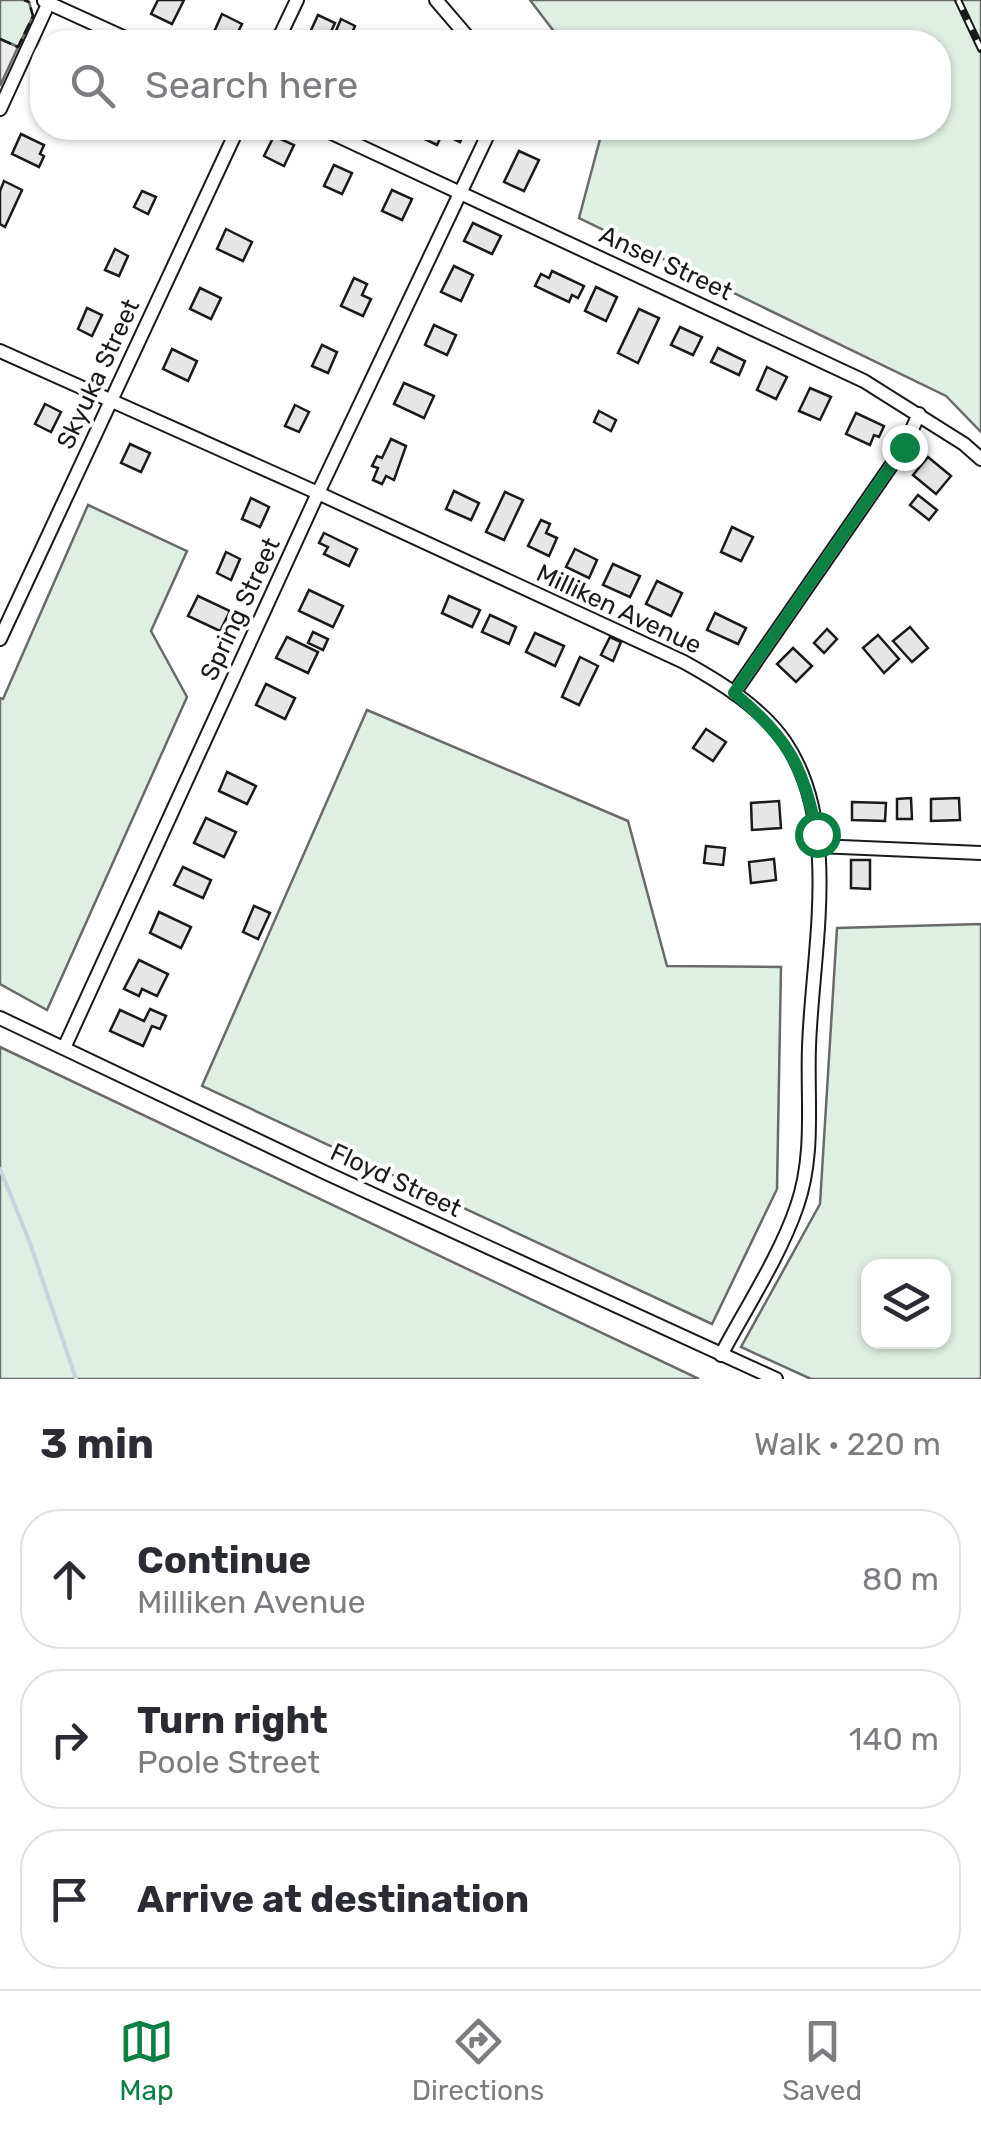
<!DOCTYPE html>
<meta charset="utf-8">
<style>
body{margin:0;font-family:Rubik,sans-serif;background:#f7f7f7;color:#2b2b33}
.controls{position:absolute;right:30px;bottom:30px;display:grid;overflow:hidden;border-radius:20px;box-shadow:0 2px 8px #0004}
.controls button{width:90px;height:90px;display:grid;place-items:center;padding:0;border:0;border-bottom:2px solid #e1e1e2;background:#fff;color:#2b2b33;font:50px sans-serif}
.stop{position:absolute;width:30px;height:30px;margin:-22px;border:8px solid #0b8043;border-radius:50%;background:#fff}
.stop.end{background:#0b8043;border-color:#fff;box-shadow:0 2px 10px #0008}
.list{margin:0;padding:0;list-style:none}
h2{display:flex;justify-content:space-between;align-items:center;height:130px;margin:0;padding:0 40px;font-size:42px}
h2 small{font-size:32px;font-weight:400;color:#7c7c81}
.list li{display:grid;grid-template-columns:65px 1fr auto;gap:30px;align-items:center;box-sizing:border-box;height:140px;margin:0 20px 20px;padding:0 20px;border:2px solid #e1e1e2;border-radius:40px}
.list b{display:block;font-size:38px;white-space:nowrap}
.list p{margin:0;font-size:32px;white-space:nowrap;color:#7c7c81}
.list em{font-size:32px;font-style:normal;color:#7c7c81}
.icon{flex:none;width:55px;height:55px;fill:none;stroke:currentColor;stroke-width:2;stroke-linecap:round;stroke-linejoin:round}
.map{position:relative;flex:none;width:981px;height:1379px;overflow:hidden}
.search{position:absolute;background:#fff;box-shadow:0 2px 8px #0004;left:30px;right:30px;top:30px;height:110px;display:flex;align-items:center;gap:25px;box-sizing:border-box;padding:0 35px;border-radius:40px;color:#7c7c81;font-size:38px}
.sheet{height:610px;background:#fff}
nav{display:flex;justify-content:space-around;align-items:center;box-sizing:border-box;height:140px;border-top:2px solid #e1e1e2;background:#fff;font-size:28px;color:#7c7c81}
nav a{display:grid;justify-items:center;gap:5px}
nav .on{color:#0b8043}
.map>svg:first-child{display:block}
.green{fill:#e0efe3;stroke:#6a6a6a;stroke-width:2.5;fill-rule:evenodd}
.parking{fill:#ededed;stroke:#6a6a6a;stroke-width:2.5}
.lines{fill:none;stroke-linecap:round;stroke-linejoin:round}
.stream{stroke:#c6d2dc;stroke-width:4}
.building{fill:#e6e6e6;stroke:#1a1a1a;stroke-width:2.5}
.minor-casing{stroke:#1a1a1a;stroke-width:16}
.minor{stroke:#fff;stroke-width:12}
.rail-casing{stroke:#1a1a1a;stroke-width:8}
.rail{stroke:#fff;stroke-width:4;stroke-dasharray:11;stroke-linecap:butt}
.fence{stroke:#1a1a1a;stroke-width:2.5;stroke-dasharray:12 5;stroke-linecap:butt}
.route{stroke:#0b8043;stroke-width:12}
.labels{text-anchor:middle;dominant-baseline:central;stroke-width:8;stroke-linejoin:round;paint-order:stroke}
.street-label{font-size:25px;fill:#1a1a1a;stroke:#fff}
</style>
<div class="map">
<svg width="981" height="1379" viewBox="0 0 981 1379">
<rect width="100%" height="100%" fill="#fff"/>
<g class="green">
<path d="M 0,0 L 24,0 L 29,2 L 33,16 L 18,47 L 0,39 Z"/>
<path d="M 530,0 L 981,0 L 981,432 L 946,396 L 579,218 L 603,128 L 938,128 L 938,42 L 562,42 Z"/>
<path d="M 88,505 L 187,551 L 151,631 L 187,697 L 47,1010 L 0,984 L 0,698 L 3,699 Z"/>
<path d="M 367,710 L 628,821 L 667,966 L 781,967 L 777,1189 L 712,1324 L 202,1086 Z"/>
<path d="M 981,924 L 981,1379 L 811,1379 L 741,1347 L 820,1204 L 837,928 ZM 868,1266 L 944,1266 L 944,1342 L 868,1342 Z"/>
<path d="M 0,1047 L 699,1379 L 0,1379 Z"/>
</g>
<path class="parking" d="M 0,39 L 18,47 L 0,86 Z"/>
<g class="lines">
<path class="stream" d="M 0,1169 L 30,1243 L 76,1379"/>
</g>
<g class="building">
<path d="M 158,0 L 184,0 L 172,24 L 151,14 Z"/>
<path d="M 222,14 L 242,24 L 233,42 L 210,41 Z"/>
<path d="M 318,15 L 335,23 L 326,42 L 315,42 L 307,39 Z"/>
<path d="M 341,19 L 355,26 L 349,40 L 335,33 Z"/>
<path d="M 412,128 L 445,128 L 437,145 L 410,132 Z"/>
<path d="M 451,128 L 467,128 L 460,142 L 447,136 Z"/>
<path d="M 21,134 L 44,145 L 40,154 L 44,156 L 39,167 L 12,154 Z"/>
<path d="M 274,136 L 294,145 L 284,166 L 264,156 Z"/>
<path d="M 519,151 L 539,160 L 524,191 L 504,182 Z"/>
<path d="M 334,165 L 352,173 L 342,194 L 324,186 Z"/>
<path d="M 4,181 L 22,190 L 5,227 L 0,224 L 0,191 Z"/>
<path d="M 392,190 L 412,199 L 402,220 L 382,211 Z"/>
<path d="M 142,191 L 156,197 L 148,214 L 134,207 Z"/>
<path d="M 473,223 L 501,236 L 492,254 L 464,241 Z"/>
<path d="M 226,229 L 252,242 L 243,261 L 217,249 Z"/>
<path d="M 115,249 L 128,256 L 119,276 L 105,270 Z"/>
<path d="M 454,266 L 473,275 L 461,301 L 441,292 Z"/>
<path d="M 552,271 L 584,286 L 578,298 L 572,295 L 569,302 L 535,286 L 541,274 L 549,278 Z"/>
<path d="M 354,278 L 367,284 L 362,295 L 371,299 L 363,316 L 341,306 Z"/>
<path d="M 596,287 L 617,297 L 606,321 L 585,311 Z"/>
<path d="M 200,288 L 221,298 L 211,319 L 190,309 Z"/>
<path d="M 87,308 L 102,315 L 92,336 L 78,329 Z"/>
<path d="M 639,309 L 659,318 L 638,363 L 618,353 Z"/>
<path d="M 434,325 L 456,335 L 447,355 L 425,345 Z"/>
<path d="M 680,327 L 702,337 L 693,355 L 671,345 Z"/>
<path d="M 322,345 L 337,352 L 328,373 L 312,366 Z"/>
<path d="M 718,348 L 745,361 L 739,375 L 711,362 Z"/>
<path d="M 172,349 L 197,361 L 188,381 L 163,369 Z"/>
<path d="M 767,367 L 787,377 L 776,399 L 757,390 Z"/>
<path d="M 404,383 L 434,396 L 424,418 L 394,404 Z"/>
<path d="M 810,388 L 831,397 L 820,420 L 799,411 Z"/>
<path d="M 45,404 L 61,412 L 51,432 L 35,424 Z"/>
<path d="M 295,405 L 309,412 L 299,432 L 285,426 Z"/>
<path d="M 599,411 L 616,420 L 611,431 L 594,422 Z"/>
<path d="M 856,413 L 884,426 L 879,437 L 874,435 L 870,445 L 846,434 Z"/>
<path d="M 391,439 L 406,446 L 394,480 L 386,476 L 382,484 L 373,480 L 378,468 L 372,466 L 377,456 L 382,458 Z"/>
<path d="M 130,444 L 150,453 L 141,472 L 121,463 Z"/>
<path d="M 928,457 L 951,476 L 936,494 L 913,475 Z"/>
<path d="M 454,491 L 479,503 L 471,520 L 446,509 Z"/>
<path d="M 505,492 L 523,500 L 504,540 L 486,532 Z"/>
<path d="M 918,495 L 937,510 L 929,520 L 910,505 Z"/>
<path d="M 251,498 L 269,507 L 260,527 L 242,519 Z"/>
<path d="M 541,520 L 550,524 L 546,533 L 557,538 L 549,556 L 528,546 Z"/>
<path d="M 732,527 L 753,537 L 741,561 L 721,552 Z"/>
<path d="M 324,533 L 357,549 L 349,566 L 324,554 L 328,547 L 319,543 Z"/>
<path d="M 575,549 L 597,560 L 589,578 L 566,567 Z"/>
<path d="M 226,552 L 240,559 L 231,580 L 217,573 Z"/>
<path d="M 613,564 L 640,576 L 630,597 L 603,585 Z"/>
<path d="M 657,581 L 682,593 L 671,616 L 646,604 Z"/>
<path d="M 309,590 L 343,606 L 333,627 L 299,611 Z"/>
<path d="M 198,596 L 230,611 L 220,631 L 188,616 Z"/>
<path d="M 449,596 L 480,610 L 472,627 L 442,613 Z"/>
<path d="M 715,613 L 746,628 L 738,644 L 707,630 Z"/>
<path d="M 490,615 L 516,627 L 509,644 L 482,632 Z"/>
<path d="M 910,627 L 928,648 L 912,662 L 893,641 Z"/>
<path d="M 827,629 L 837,639 L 824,653 L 814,643 Z"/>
<path d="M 313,632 L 328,639 L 323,650 L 308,643 Z"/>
<path d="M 535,633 L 564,646 L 555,666 L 526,652 Z"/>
<path d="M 878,635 L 899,659 L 884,673 L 863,648 Z"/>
<path d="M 287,637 L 318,652 L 308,673 L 276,658 Z"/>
<path d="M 610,637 L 621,642 L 613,661 L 601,655 Z"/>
<path d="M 793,648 L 812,666 L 796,682 L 777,664 Z"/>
<path d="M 580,657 L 598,666 L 579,705 L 562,697 Z"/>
<path d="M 266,684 L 295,698 L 285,719 L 256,705 Z"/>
<path d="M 706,729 L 726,742 L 713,761 L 693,748 Z"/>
<path d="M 227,772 L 256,786 L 247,804 L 219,791 Z"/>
<path d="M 911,798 L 912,819 L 897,819 L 897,799 Z"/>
<path d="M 959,798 L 960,820 L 931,821 L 931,799 Z"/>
<path d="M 779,801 L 781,828 L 752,830 L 751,803 Z"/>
<path d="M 852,802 L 886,803 L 885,821 L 852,820 Z"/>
<path d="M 206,818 L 236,832 L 224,857 L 194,843 Z"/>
<path d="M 706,846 L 725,848 L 723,865 L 704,863 Z"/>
<path d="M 774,859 L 776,880 L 751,883 L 749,862 Z"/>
<path d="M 851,860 L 870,860 L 870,889 L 851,888 Z"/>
<path d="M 183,867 L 211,880 L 203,898 L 174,885 Z"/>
<path d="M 254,906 L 270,913 L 258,939 L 243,932 Z"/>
<path d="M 159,912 L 191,927 L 181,948 L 150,933 Z"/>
<path d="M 139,960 L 168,974 L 157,996 L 142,989 L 139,996 L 124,989 Z"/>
<path d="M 150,1009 L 166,1016 L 160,1029 L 152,1026 L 143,1046 L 110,1031 L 120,1010 L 144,1021 Z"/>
</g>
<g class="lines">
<defs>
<g id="minor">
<path d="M 436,0 L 472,42"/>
<path d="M 44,1 L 134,42"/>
<path d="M 277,42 L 297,0"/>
<path d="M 0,109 L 50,0"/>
<path d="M 321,128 L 864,381 L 964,444 L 981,459"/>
<path d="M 0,351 L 318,493 L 684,662 C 720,682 761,707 785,742 C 842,826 812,952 809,1047 C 807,1101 815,1154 797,1206 C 780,1256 746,1308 721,1355"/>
<path d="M 0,639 L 238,128"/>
<path d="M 734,693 L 904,447 L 919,414"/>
<path d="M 818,846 L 981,853"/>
<path d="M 0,1018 L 324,1172 L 776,1379"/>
<path d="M 64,1048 L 318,493 L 491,128"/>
</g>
</defs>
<use href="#minor" class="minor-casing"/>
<use href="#minor" class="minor"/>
<defs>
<path id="rail" d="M 958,0 L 981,49"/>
</defs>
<use href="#rail" class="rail-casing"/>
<use href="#rail" class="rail"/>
<path class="fence" d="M 0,39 L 18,47 L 33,16 L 29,2 L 24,0"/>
</g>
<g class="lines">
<path class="route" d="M 817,834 C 803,765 788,738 734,693 L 904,447"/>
</g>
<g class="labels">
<g class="street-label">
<text transform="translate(666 263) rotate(25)">Ansel Street</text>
<text transform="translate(98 374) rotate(-65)">Skyuka Street</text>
<text transform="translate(240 609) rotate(-65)">Spring Street</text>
<text transform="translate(619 609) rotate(25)">Milliken Avenue</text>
<text transform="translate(396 1180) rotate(25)">Floyd Street</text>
</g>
</g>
</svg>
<div class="controls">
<button><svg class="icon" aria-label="layers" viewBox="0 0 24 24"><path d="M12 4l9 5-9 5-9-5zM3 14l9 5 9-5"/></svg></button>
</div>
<div class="stop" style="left:817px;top:834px"></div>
<div class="stop end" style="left:904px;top:447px"></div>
<div class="search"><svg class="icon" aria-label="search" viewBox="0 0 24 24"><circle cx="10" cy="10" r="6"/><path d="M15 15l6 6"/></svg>Search here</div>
</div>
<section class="sheet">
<h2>3 min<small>Walk · 220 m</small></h2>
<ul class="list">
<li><svg class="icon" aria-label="ahead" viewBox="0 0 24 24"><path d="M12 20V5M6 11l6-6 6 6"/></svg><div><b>Continue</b><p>Milliken Avenue</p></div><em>80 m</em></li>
<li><svg class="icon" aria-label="right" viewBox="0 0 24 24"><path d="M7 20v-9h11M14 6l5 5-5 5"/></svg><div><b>Turn right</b><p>Poole Street</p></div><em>140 m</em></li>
<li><svg class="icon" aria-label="arrive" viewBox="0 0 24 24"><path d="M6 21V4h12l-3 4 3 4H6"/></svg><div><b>Arrive at destination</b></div></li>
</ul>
</section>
<nav>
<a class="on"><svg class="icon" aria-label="map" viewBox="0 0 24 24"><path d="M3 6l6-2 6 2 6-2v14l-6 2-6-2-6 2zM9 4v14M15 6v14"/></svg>Map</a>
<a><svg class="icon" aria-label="directions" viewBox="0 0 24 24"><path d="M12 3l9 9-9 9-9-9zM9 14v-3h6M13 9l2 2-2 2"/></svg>Directions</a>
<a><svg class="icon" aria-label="saved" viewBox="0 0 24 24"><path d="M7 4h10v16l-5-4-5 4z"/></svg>Saved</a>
</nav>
